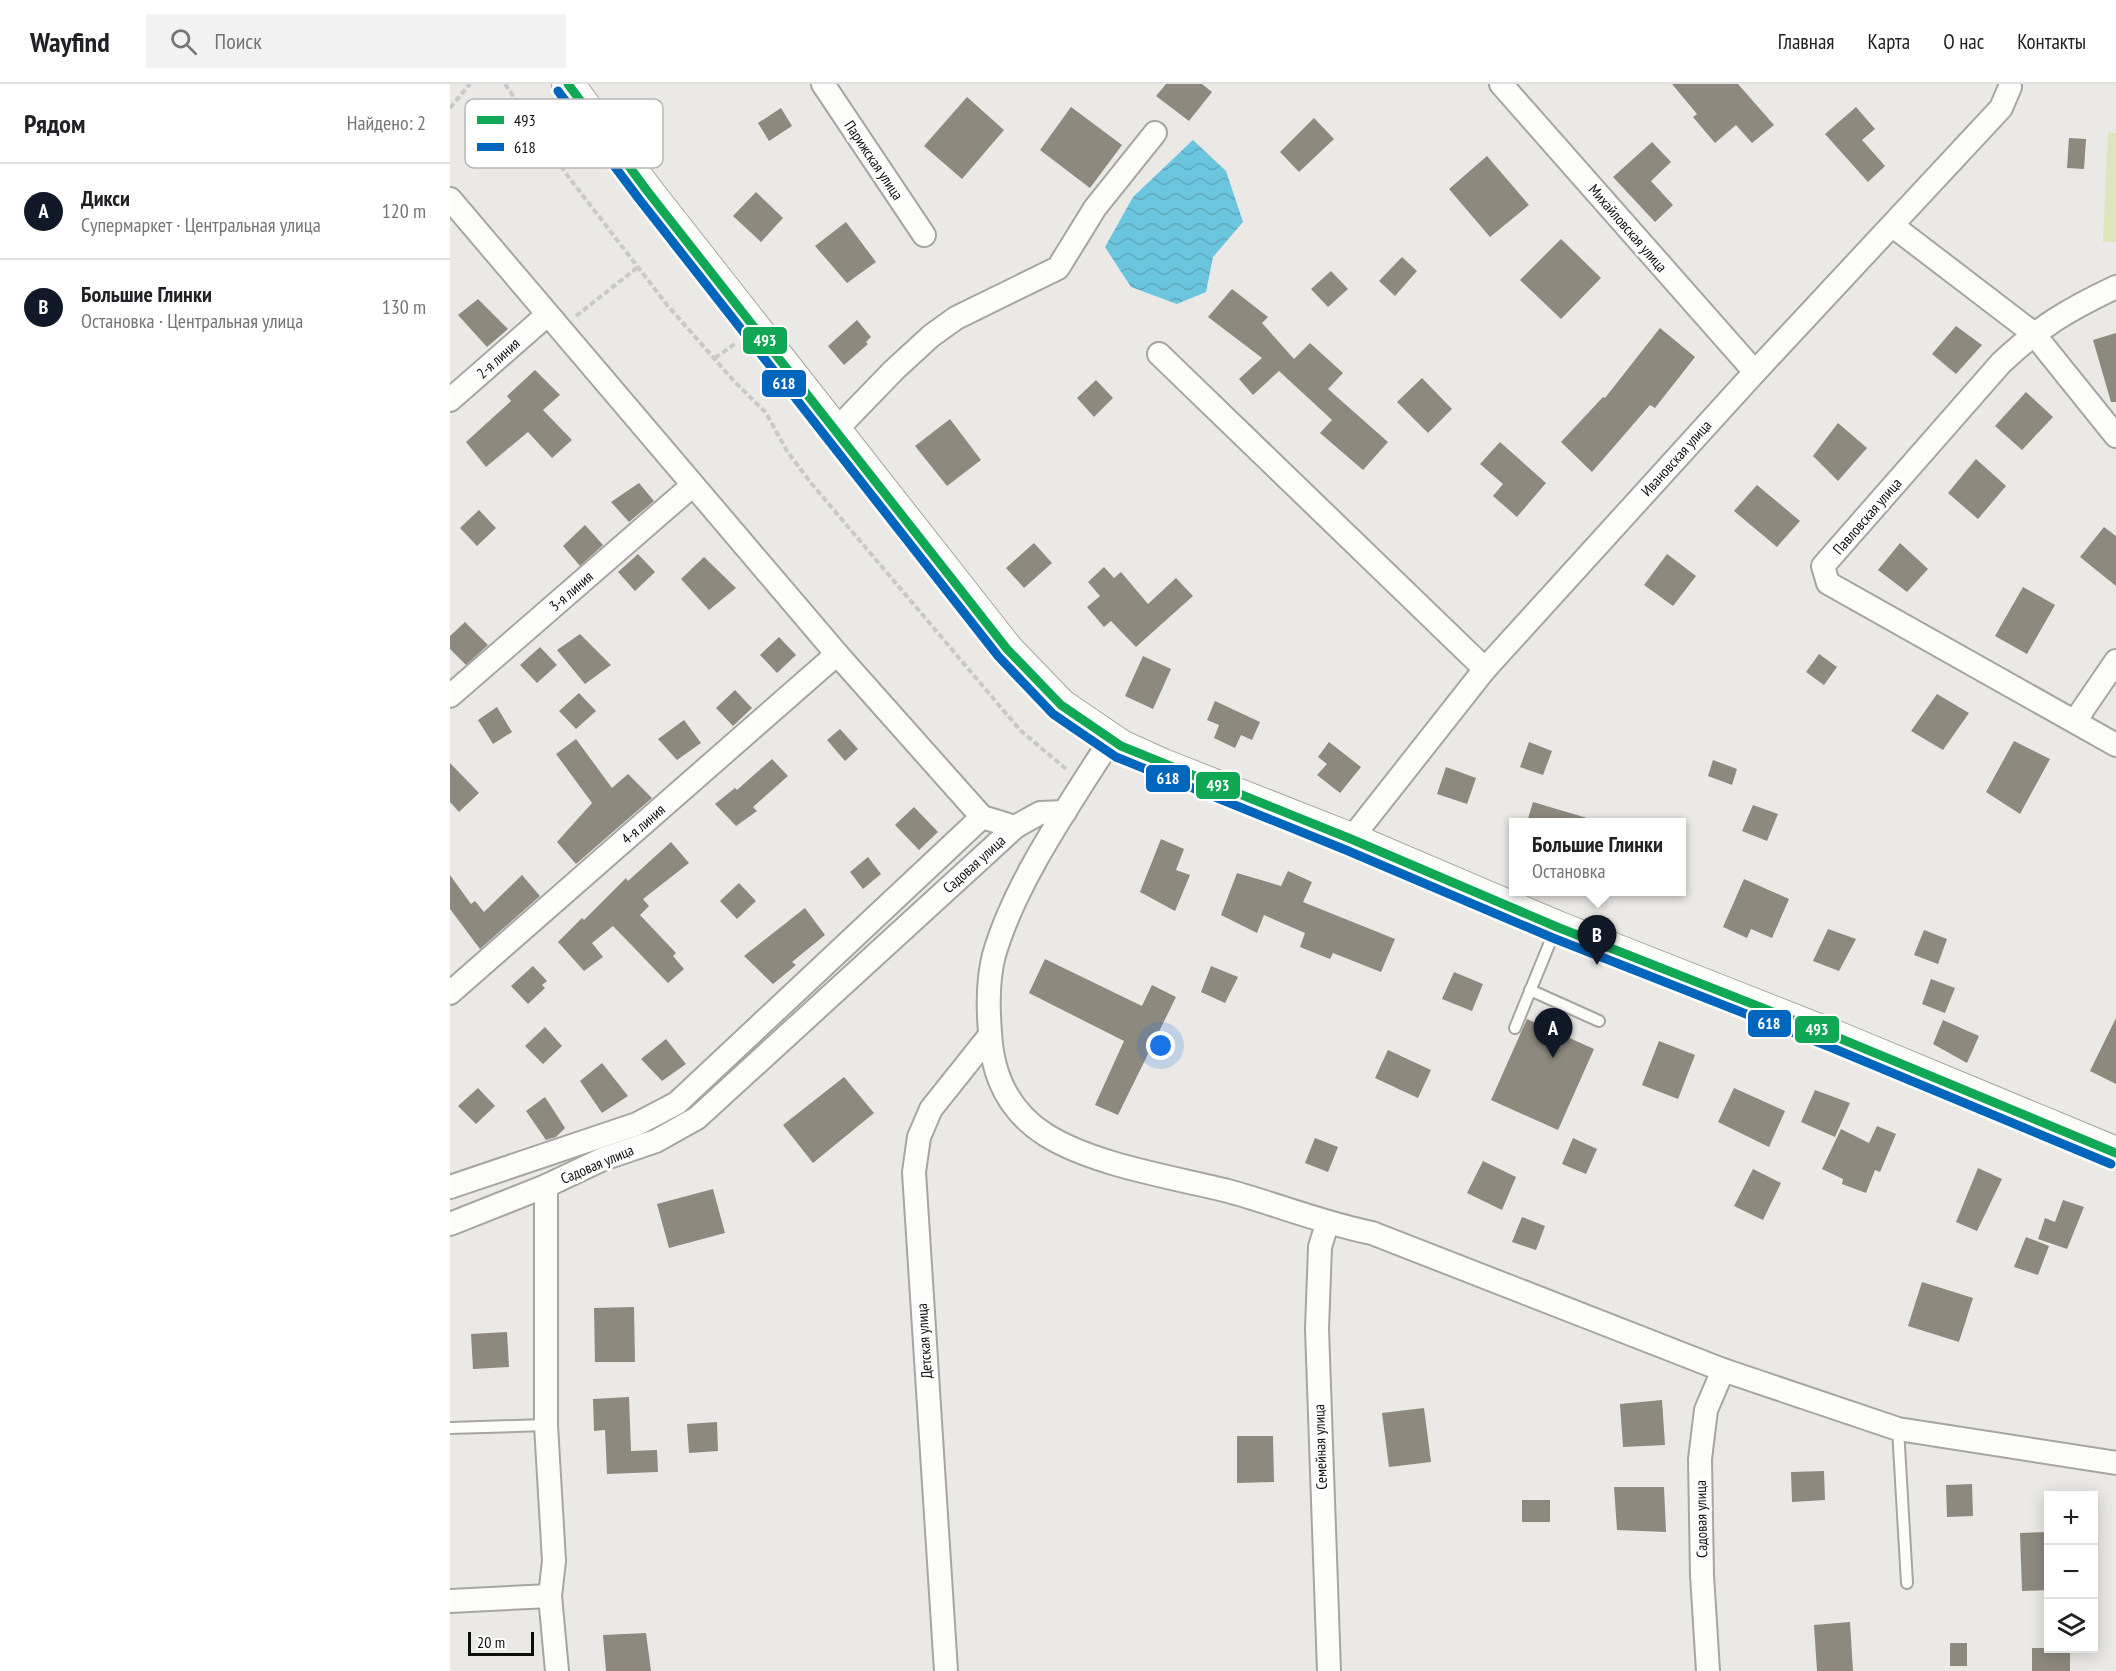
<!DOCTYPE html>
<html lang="ru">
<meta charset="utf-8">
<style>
body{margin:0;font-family:"PT Sans Narrow",sans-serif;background:#f2f2f2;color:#202124}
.controls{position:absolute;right:18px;bottom:18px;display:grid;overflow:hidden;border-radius:0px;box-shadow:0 3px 15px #0003}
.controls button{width:54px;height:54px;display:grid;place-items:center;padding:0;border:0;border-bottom:2px solid #e0e0e0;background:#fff;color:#202124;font:30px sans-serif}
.scale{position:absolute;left:18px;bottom:15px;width:66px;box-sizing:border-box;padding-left:6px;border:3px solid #0d0d0b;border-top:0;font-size:16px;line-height:21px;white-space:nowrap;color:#0d0d0b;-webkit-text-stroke:4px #fff;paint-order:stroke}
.you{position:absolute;left:711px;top:962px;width:21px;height:21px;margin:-15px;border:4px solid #fff;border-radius:50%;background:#1a73e8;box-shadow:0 0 0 9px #1a73e833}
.badge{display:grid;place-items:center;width:39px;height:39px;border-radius:50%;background:#111827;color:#fff;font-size:20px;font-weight:700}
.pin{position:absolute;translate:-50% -50px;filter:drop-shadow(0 2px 3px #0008)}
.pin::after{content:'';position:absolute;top:32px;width:21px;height:18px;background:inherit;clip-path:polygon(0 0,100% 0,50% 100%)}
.popup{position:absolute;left:1059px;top:734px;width:177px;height:78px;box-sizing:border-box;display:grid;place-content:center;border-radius:0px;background:#fff;filter:drop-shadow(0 2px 4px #0005);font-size:20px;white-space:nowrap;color:#757577}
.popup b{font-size:22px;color:#202124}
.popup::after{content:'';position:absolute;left:50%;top:100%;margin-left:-12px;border:12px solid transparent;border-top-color:#fff}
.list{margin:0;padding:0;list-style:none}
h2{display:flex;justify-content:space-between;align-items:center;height:78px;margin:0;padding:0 24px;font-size:26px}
h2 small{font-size:20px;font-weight:400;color:#757577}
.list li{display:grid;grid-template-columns:39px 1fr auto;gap:18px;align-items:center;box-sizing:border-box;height:96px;padding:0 24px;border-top:2px solid #e0e0e0}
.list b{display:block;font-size:22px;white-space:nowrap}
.list p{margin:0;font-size:20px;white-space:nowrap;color:#757577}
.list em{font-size:20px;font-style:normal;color:#757577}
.icon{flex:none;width:33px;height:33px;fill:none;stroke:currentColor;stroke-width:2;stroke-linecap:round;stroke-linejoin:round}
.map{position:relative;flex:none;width:1666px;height:1587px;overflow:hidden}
header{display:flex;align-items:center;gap:36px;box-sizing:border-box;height:84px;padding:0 30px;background:#fff;border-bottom:2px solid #e0e0e0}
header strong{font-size:28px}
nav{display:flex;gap:33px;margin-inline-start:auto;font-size:21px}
.search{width:420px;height:54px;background:#f2f2f2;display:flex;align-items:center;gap:15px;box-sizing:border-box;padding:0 21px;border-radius:0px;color:#757577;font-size:22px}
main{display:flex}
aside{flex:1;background:#fff}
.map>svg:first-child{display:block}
.pitch{fill:#dee5bc}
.water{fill:url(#water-waves)}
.building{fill:#8d897e}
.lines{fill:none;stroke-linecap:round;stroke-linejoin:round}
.service-casing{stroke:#a6a5a2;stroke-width:14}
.minor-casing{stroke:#a6a5a2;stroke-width:26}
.secondary-casing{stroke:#a6a5a2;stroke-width:34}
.path{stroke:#c9c9c9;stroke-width:4;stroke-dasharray:6 3;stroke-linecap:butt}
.service{stroke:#fcfcfb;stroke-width:10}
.minor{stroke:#fcfcfb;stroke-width:22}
.secondary{stroke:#fcfcfb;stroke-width:32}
.bus-1-casing{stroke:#fff;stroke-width:14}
.bus-2-casing{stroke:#fff;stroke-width:14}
.bus-1{stroke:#10a855;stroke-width:9}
.bus-2{stroke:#0065bd;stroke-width:9}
.labels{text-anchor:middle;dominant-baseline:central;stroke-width:6;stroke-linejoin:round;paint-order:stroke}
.street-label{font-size:15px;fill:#0d0d0b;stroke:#fff}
.key{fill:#fff;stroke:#b6b6b6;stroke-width:1.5}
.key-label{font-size:16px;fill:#0d0d0b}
.line-badge{stroke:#fff;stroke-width:2}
.badge-label{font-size:16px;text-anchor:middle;font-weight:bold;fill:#fff}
</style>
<header>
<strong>Wayfind</strong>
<div class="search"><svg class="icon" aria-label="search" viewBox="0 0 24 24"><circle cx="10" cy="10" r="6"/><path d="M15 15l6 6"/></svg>Поиск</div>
<nav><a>Главная</a><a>Карта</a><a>О нас</a><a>Контакты</a></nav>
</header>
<main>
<aside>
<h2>Рядом<small>Найдено: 2</small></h2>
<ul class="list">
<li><span class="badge">A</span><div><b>Дикси</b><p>Супермаркет · Центральная улица</p></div><em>120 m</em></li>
<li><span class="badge">B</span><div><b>Большие Глинки</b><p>Остановка · Центральная улица</p></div><em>130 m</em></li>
</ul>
</aside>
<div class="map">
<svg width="1666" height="1587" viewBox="0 0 1666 1587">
<defs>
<pattern id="water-waves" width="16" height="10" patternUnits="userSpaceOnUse" patternTransform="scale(1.5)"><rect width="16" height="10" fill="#6bc5de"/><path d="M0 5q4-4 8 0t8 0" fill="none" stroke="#5ca8bd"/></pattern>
</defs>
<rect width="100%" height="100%" fill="#eae9e6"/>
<path class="pitch" d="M 1658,48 L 1666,49 L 1666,158 L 1653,158 Z"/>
<path class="water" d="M 743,56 L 776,87 L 793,138 L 763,173 L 756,208 L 727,220 L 681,203 L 655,163 L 683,113 Z"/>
<g class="building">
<path d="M 716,0 L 752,0 L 762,8 L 739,37 L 706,12 Z"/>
<path d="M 1222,0 L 1288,0 L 1324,41 L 1302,59 L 1286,41 L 1265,59 L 1243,33 L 1247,30 Z"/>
<path d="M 517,13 L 554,46 L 512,95 L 474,62 Z"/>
<path d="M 621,23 L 672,61 L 640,104 L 590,66 Z"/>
<path d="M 1406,23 L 1425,45 L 1412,56 L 1435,82 L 1418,98 L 1375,50 Z"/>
<path d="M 331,24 L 342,42 L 319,57 L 308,39 Z"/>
<path d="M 864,34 L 884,55 L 849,88 L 830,68 Z"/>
<path d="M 1619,54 L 1636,55 L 1634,85 L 1617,84 Z"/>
<path d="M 1202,58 L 1221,78 L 1201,97 L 1223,121 L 1205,138 L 1163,93 Z"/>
<path d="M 1037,72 L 1079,121 L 1040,153 L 999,105 Z"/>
<path d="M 306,108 L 333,134 L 311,158 L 283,132 Z"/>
<path d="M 396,138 L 426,178 L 397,199 L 365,162 Z"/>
<path d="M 1111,155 L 1151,194 L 1111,235 L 1070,196 Z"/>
<path d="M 952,173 L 967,187 L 945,212 L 929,197 Z"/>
<path d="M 881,187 L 898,205 L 878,223 L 861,205 Z"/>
<path d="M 782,205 L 818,233 L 812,239 L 844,275 L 860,259 L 893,289 L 878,305 L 938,358 L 913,386 L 870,349 L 882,336 L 829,287 L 803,311 L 789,295 L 812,274 L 758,233 Z"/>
<path d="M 28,215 L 58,245 L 37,263 L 8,231 Z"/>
<path d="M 407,236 L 421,253 L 416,258 L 418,260 L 394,281 L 378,262 Z"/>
<path d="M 1506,242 L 1532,261 L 1506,290 L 1482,270 Z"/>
<path d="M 1210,244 L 1245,273 L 1205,324 L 1200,321 L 1142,388 L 1111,358 L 1153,313 L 1155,314 Z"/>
<path d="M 1666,249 L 1666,318 L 1661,318 L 1643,256 Z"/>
<path d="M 85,286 L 110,311 L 93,326 L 122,356 L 102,374 L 78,348 L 36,383 L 16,358 L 61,317 L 57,312 Z"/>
<path d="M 972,294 L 1002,325 L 978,349 L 947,318 Z"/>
<path d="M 646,296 L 663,314 L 644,333 L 627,314 Z"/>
<path d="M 1576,308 L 1603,333 L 1572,366 L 1545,342 Z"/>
<path d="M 500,335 L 531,376 L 497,402 L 465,362 Z"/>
<path d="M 1388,339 L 1417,364 L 1388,397 L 1363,372 Z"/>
<path d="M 1050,358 L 1096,399 L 1067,433 L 1043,412 L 1053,400 L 1030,380 Z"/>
<path d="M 1526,375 L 1556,402 L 1528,435 L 1498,409 Z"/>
<path d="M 189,399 L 204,417 L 179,438 L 161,418 Z"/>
<path d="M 1307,401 L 1350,437 L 1327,463 L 1284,427 Z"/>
<path d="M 29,426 L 46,444 L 27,462 L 10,444 Z"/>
<path d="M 135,441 L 153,461 L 130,482 L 113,462 Z"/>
<path d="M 1654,443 L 1666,452 L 1666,502 L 1630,473 Z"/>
<path d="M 584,459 L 602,479 L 574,504 L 556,484 Z"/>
<path d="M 1450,459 L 1478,485 L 1457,508 L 1428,486 Z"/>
<path d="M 188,470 L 205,488 L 185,507 L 168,488 Z"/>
<path d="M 1217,470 L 1246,492 L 1223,522 L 1194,501 Z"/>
<path d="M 254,473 L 286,504 L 259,526 L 231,495 Z"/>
<path d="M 654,483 L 664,494 L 671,488 L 698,520 L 726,494 L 743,512 L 686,563 L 661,537 L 654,543 L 637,523 L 650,512 L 638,498 Z"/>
<path d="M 1573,503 L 1605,521 L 1577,570 L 1545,552 Z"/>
<path d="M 15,538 L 38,561 L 16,581 L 0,565 L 0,552 Z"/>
<path d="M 130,550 L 161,581 L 135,600 L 107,566 Z"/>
<path d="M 329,553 L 346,571 L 327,589 L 310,571 Z"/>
<path d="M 90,563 L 107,581 L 87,599 L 70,581 Z"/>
<path d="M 1369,570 L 1387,583 L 1374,601 L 1356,588 Z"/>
<path d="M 693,572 L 721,585 L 703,625 L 675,612 Z"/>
<path d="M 285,606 L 302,624 L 283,642 L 266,624 Z"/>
<path d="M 129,609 L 146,627 L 126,645 L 109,627 Z"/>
<path d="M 1487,610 L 1519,629 L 1493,666 L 1461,647 Z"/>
<path d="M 765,617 L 810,638 L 802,656 L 791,651 L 785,664 L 764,654 L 769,641 L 757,636 Z"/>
<path d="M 47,623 L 62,648 L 43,660 L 28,636 Z"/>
<path d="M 234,636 L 251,659 L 227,676 L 208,655 Z"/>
<path d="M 390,645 L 408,665 L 395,677 L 377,656 Z"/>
<path d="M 126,655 L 162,704 L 178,690 L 202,714 L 126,780 L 107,758 L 142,719 L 106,670 Z"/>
<path d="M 1564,657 L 1600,675 L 1570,730 L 1536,708 Z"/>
<path d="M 879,658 L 911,683 L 890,709 L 867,691 L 877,680 L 868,673 Z"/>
<path d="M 1079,658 L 1102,667 L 1093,691 L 1070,683 Z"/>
<path d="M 322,675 L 338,692 L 303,723 L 307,727 L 286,742 L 265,720 L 285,704 L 287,706 Z"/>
<path d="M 1263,676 L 1287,685 L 1282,701 L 1258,692 Z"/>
<path d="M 0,679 L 29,709 L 9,728 L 0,718 Z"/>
<path d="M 996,683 L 1026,694 L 1017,720 L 987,710 Z"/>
<path d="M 1083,718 L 1137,734 L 1136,738 L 1077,738 Z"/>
<path d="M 1303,721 L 1328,730 L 1317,757 L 1292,747 Z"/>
<path d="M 464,723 L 488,748 L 469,766 L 445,741 Z"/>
<path d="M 711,755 L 734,765 L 726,786 L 740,791 L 725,827 L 690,808 Z"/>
<path d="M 221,758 L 239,779 L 193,815 L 199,822 L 190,831 L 226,869 L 223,872 L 234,885 L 218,899 L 163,842 L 142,859 L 153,873 L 134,887 L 108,858 L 132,834 L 134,836 L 176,794 L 178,797 Z"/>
<path d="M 418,773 L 431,790 L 413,805 L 400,788 Z"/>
<path d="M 838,787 L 862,798 L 853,818 L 945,855 L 931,888 L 883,869 L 880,875 L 850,863 L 855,849 L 814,831 L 807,849 L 771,831 L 787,789 L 831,802 Z"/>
<path d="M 0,791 L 21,820 L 25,817 L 34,828 L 72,791 L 90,812 L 30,865 L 0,825 Z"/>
<path d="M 1294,795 L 1339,815 L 1322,854 L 1301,845 L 1297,854 L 1273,843 Z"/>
<path d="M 289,799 L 306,817 L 287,835 L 270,817 Z"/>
<path d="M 355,824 L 375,851 L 342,878 L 346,881 L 323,900 L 294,872 Z"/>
<path d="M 1378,845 L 1406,855 L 1389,887 L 1363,877 Z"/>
<path d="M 1474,846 L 1497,855 L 1488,880 L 1464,871 Z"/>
<path d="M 595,875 L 692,922 L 702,901 L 726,913 L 668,1031 L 645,1021 L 674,957 L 579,909 Z"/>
<path d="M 83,882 L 97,897 L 92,901 L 95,904 L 78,920 L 61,902 Z"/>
<path d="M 761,882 L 788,893 L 775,919 L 751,908 Z"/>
<path d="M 1004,888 L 1033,900 L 1022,927 L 992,915 Z"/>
<path d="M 1481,895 L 1505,904 L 1495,929 L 1472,920 Z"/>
<path d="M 1666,934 L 1666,1000 L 1640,987 Z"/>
<path d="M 1077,935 L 1144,965 L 1108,1046 L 1041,1016 Z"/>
<path d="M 1493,936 L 1529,952 L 1517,979 L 1483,960 Z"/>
<path d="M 95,943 L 112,962 L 93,980 L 75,962 Z"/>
<path d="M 216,955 L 236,980 L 212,997 L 191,975 Z"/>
<path d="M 1209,957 L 1245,971 L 1228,1015 L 1192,1001 Z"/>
<path d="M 938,966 L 981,986 L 968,1014 L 925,994 Z"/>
<path d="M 152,979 L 178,1012 L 152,1029 L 130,997 Z"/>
<path d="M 394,993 L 424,1029 L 363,1079 L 333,1041 Z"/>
<path d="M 28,1004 L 45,1022 L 26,1040 L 8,1022 Z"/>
<path d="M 1284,1004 L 1335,1027 L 1319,1063 L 1268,1038 Z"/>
<path d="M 1365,1006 L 1400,1019 L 1385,1053 L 1351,1038 Z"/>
<path d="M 95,1013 L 115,1044 L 106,1053 L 96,1056 L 76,1027 Z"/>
<path d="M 1427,1042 L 1446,1050 L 1430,1088 L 1425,1086 L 1416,1109 L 1392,1100 L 1393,1095 L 1372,1085 L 1391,1045 L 1419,1059 Z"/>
<path d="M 865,1054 L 888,1063 L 878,1088 L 855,1079 Z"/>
<path d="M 1123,1054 L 1147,1065 L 1136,1090 L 1112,1080 Z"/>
<path d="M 1033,1077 L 1066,1093 L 1052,1126 L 1017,1109 Z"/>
<path d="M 1528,1084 L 1552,1095 L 1527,1147 L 1506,1138 Z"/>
<path d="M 1303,1085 L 1331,1099 L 1313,1136 L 1284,1122 Z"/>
<path d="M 263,1105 L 275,1149 L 219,1164 L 207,1120 Z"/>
<path d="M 1613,1116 L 1634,1123 L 1617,1165 L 1588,1155 L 1595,1134 L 1605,1138 Z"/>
<path d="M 1072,1133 L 1095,1142 L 1086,1166 L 1062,1158 Z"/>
<path d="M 1576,1153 L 1599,1162 L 1588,1191 L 1564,1183 Z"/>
<path d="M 1472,1198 L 1523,1214 L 1509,1258 L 1458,1242 Z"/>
<path d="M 184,1223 L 185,1278 L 145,1278 L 144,1224 Z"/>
<path d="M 57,1248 L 59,1283 L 23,1285 L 21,1250 Z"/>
<path d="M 179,1313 L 181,1367 L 207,1366 L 208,1388 L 157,1390 L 155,1346 L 144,1347 L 143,1315 Z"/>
<path d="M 1212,1316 L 1215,1361 L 1173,1363 L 1170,1320 Z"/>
<path d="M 974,1324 L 981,1378 L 939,1383 L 932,1329 Z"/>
<path d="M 267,1338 L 268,1367 L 239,1369 L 237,1340 Z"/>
<path d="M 787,1352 L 823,1352 L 824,1398 L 787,1399 Z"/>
<path d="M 1374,1387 L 1375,1416 L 1342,1418 L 1341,1388 Z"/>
<path d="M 1522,1400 L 1523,1432 L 1497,1433 L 1496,1401 Z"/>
<path d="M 1164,1403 L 1214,1403 L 1216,1448 L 1167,1446 Z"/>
<rect x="1072" y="1416" width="28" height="22"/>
<path d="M 1599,1448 L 1599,1506 L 1572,1507 L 1570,1449 Z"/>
<path d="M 1400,1538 L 1403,1587 L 1367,1587 L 1364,1541 Z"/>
<path d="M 196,1549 L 201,1587 L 156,1587 L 153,1551 Z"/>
<rect x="1500" y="1559" width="17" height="23"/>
<rect x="1582" y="1564" width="38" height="23"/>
</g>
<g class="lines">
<defs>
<g id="service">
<path d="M 1080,906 L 1149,937"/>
<path d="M 1065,944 L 1105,846"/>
<path d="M 0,1344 L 96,1341"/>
<path d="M 1448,1345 L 1457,1499"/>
</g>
<g id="minor">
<path d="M 373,0 L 474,151"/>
<path d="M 1051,0 L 1305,288"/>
<path d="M 0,115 L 387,570 L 532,733 L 565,743"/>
<path d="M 1443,142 L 1583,249 L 1666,352"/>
<path d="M 1666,203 C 1619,225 1589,243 1551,279 L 1373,482 L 1378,499 L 1666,661"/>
<path d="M 709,270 L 1035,585"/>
<path d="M 0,316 L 97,231"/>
<path d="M 386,346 L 444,286 L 481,252 L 506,234 L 608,184 L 645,124 L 705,49"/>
<path d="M 0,612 L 243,401"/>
<path d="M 1625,637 L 1666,577"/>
<path d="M 661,655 C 620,720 565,798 544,871 C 538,894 538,924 540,948 C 542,991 558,1027 596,1051 C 644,1081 722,1093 778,1107 C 826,1120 872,1139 922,1149 L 1273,1286 L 1448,1345 L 1666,1379"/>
<path d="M 901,755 L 1035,585 L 1305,288 L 1551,24 L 1560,3"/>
<path d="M 0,909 L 387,570"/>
<path d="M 96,1102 L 96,1341 L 104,1477 L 100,1512 L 107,1587"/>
<path d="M 0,1103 L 187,1040 L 227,1019 L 532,733"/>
<path d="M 0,1140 L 96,1102 L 153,1075 L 206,1057 L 247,1034 L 565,743 L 590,729 L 615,728"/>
<path d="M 877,1140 L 870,1163 L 867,1245 L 879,1587"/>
<path d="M 0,1517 L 100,1512"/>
<path d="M 496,1587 L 464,1088 L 469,1053 L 481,1025 L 540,951"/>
<path d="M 1258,1587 L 1252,1491 L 1250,1375 L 1256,1326 L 1273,1286"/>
</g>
<path id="secondary" d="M 118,0 L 198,108 L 557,565 L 611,621 L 671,662 L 713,681 L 901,755 L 1107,843 L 1384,952 L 1666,1069"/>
</defs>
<use href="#service" class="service-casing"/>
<use href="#minor" class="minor-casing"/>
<use href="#secondary" class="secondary-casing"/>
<g class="path">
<path d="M 55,0 L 117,91 L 218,222 L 283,296 L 316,329 L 337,367 L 361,399 L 570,646 L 616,685"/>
<path d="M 0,24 L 20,0"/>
<path d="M 126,232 L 188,183"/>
<path d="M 265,274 L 286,259"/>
</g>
<use href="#service" class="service"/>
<use href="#minor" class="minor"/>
<use href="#secondary" class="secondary"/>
<defs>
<path id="bus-1" d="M 118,0 L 198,108 L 557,565 L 611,621 L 671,662 L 901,755 L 1107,843 L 1384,952 L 1666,1069"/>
<path id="bus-2" d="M 108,7 L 189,115 L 548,572 L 603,630 L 666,673 L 896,766 L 1103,854 L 1380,963 L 1661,1080"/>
</defs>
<use href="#bus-1" class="bus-1-casing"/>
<use href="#bus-2" class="bus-2-casing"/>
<use href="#bus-1" class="bus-1"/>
<use href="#bus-2" class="bus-2"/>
</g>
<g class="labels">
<g class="street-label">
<text transform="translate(424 76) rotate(56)">Парижская улица</text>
<text transform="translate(1178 144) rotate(49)">Михайловская улица</text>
<text transform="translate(48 274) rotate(-42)">2-я линия</text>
<text transform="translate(1226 374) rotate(-48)">Ивановская улица</text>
<text transform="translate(1417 432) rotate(-49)">Павловская улица</text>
<text transform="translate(121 507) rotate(-41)">3-я линия</text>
<text transform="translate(193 740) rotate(-41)">4-я линия</text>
<text transform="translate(524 780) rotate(-42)">Садовая улица</text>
<text transform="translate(147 1080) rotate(-23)">Садовая улица</text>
<text transform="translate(474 1257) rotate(-94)">Детская улица</text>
<text transform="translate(870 1363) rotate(-92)">Семейная улица</text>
<text transform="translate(1251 1435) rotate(-91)">Садовая улица</text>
</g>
</g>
<rect x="15" y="15" width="198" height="69" rx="9" class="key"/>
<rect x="27" y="32" width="27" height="8" fill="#10a855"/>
<rect x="27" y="59" width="27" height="8" fill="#0065bd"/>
<g class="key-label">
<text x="64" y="42">493</text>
<text x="64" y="69">618</text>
</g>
<g class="line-badge">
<rect x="292" y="242" width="46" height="29" rx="6" fill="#10a855"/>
<rect x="311" y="285" width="46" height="29" rx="6" fill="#0065bd"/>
<rect x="695" y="680" width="46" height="29" rx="6" fill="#0065bd"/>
<rect x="745" y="687" width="46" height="29" rx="6" fill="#10a855"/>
<rect x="1297" y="925" width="45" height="29" rx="6" fill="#0065bd"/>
<rect x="1344" y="931" width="46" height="29" rx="6" fill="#10a855"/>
</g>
<g class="badge-label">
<text x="315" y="262">493</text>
<text x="334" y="305">618</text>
<text x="718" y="700">618</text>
<text x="768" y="707">493</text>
<text x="1319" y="945">618</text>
<text x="1367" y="951">493</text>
</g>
</svg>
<div class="controls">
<button>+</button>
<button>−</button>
<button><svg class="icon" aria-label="layers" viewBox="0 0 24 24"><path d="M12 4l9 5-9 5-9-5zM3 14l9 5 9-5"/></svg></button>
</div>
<div class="scale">20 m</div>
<div class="you"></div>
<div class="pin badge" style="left:1103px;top:974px">A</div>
<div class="pin badge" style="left:1147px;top:881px">B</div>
<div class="popup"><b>Большие Глинки</b>Остановка</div>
</div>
</main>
